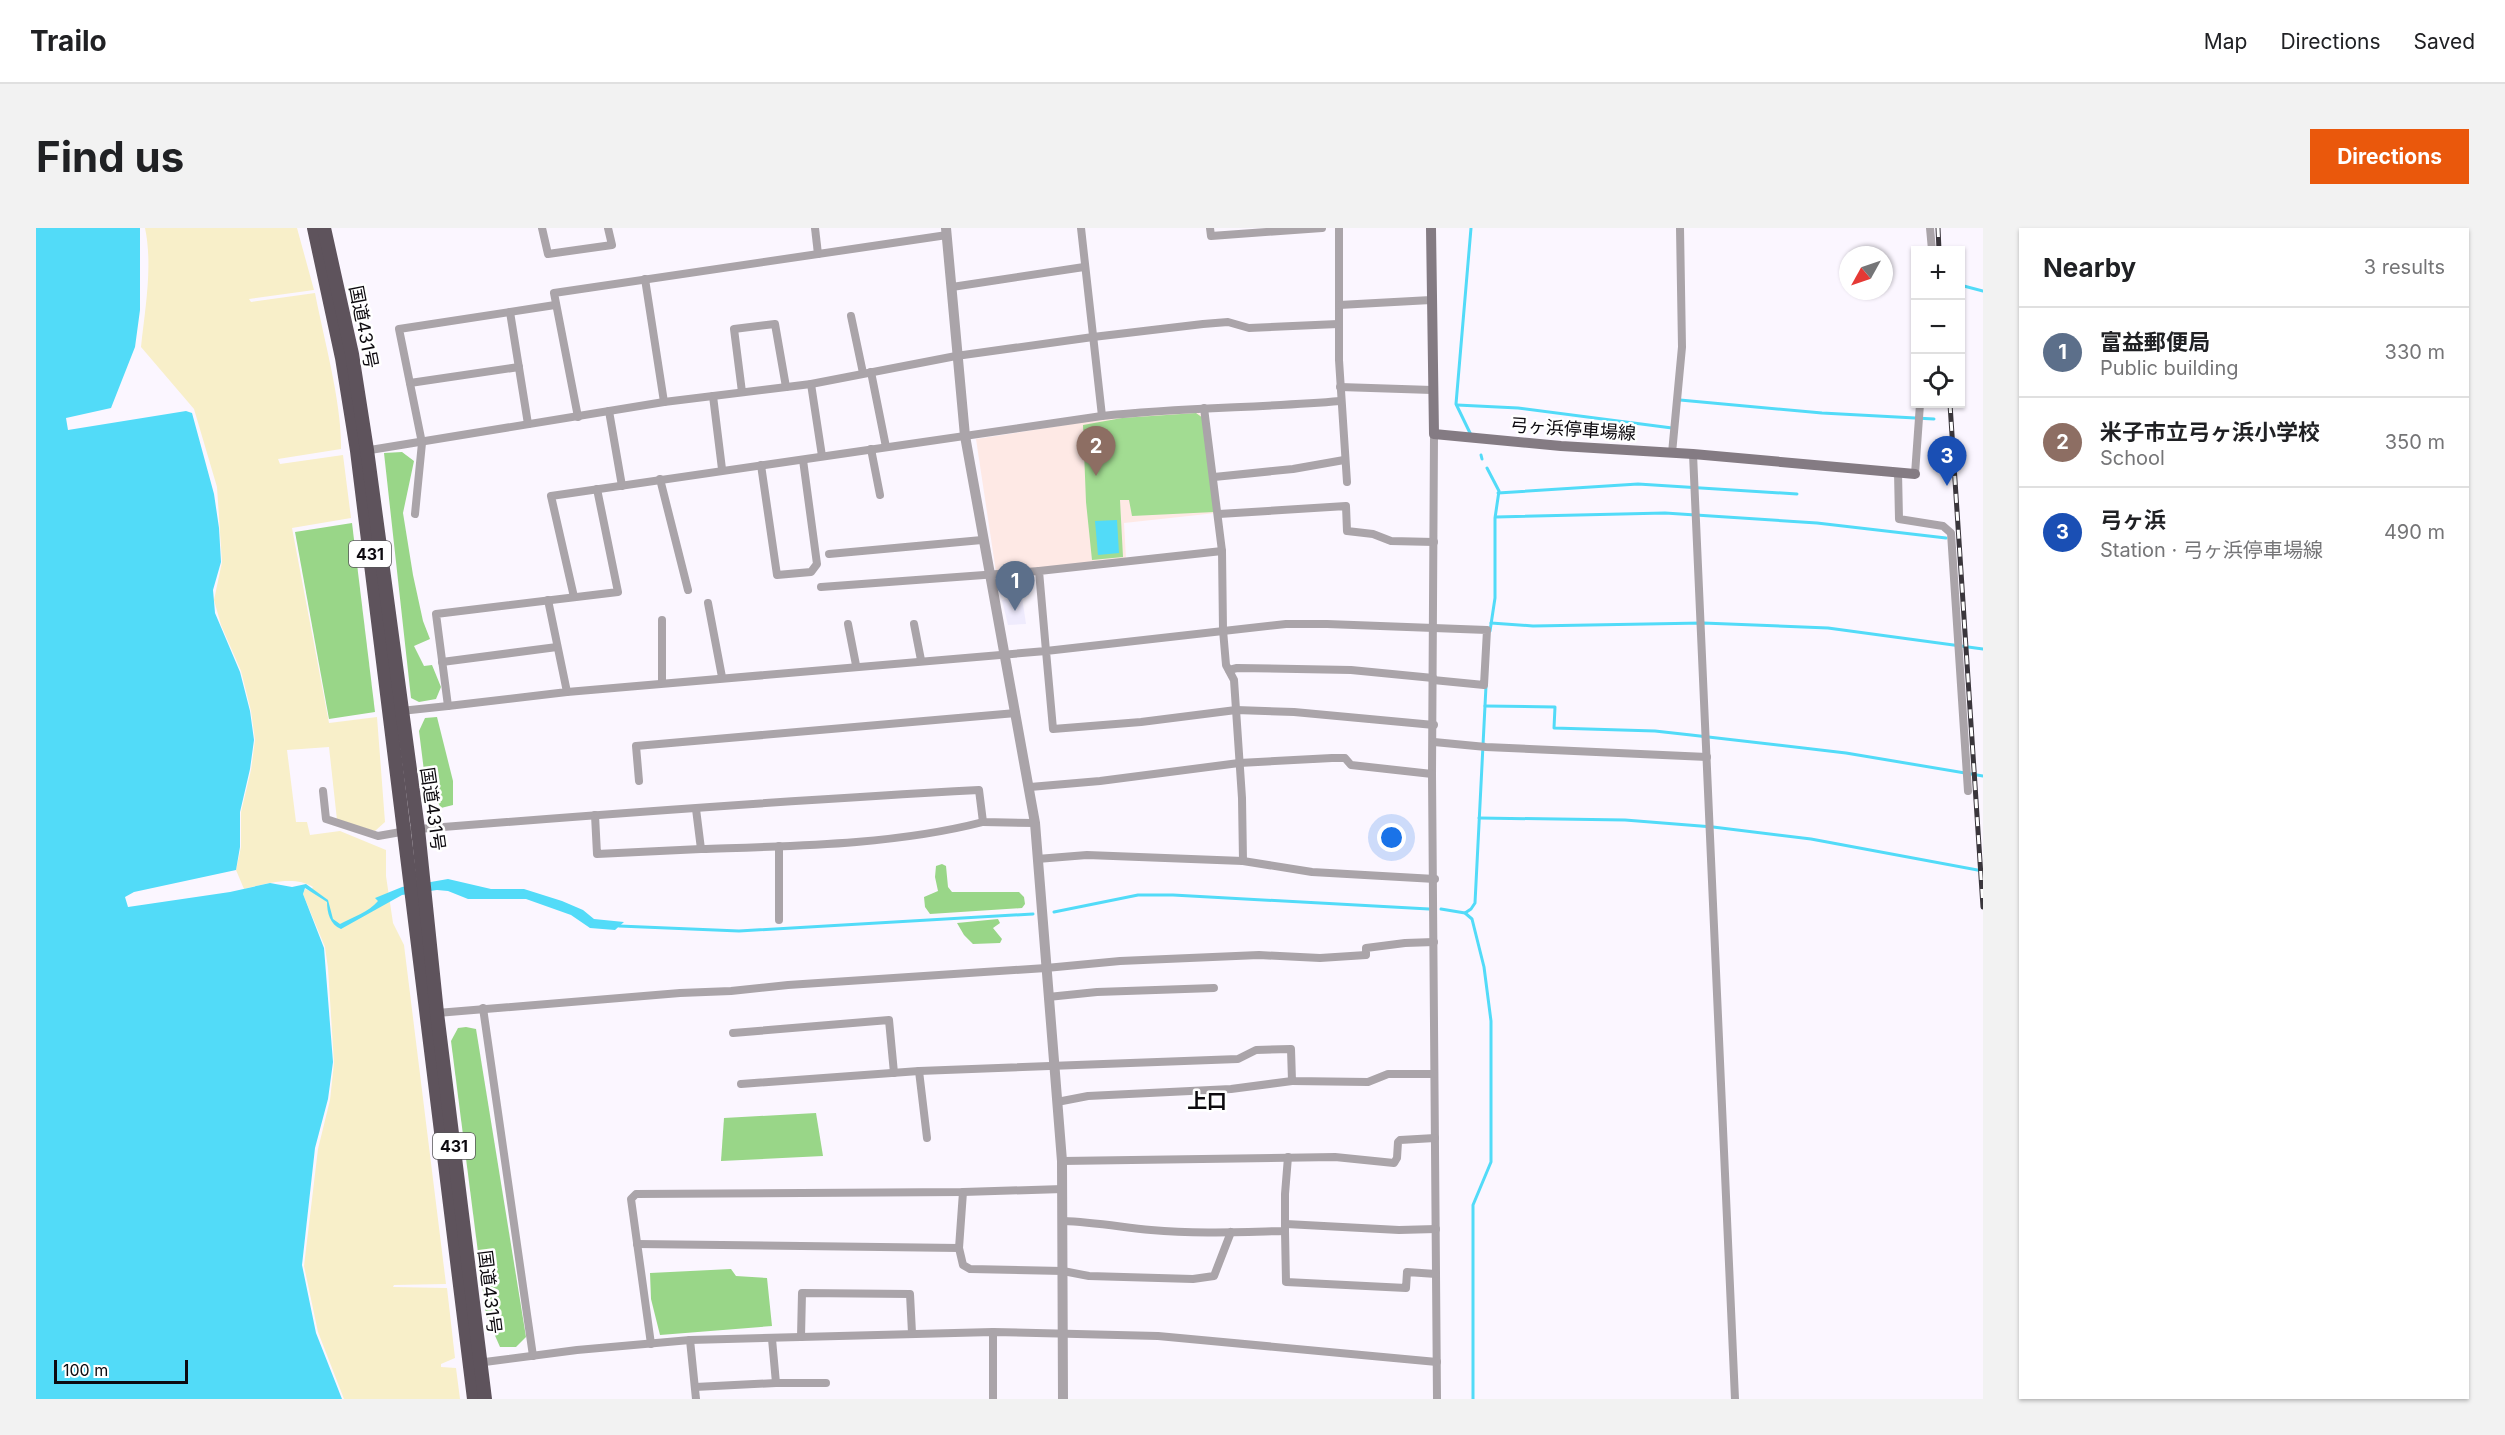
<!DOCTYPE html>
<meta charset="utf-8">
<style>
body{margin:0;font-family:Inter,"Noto Sans JP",sans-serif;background:#f2f2f2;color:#202124}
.controls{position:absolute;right:18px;top:18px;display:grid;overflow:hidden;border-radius:0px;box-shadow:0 2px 4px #0004}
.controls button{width:54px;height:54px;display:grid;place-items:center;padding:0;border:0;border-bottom:2px solid #e0e0e0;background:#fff;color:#202124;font:30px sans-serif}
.compass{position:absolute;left:1803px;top:18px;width:54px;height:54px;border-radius:50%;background:#fff;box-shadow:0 2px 4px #0004;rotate:230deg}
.scale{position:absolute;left:18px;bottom:15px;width:134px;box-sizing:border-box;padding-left:6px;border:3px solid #0d0a0f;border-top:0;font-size:16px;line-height:21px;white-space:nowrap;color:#0d0a0f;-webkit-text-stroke:4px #fff;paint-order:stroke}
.you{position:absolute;left:1356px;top:610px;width:21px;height:21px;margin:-15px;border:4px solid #fff;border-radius:50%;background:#1a73e8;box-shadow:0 0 0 9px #1a73e833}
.badge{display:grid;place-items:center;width:39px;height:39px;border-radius:50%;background:#ea580c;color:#fff;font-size:20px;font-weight:700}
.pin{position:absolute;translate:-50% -50px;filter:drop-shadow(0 2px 3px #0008)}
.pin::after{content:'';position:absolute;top:32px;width:21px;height:18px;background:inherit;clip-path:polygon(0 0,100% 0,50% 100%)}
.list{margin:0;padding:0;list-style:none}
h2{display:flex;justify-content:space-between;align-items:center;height:78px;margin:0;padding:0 24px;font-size:26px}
h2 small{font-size:20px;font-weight:400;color:#757577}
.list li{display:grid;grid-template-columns:39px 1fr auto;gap:18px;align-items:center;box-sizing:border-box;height:90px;padding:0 24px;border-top:2px solid #e0e0e0}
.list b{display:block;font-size:22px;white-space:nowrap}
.list p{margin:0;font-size:20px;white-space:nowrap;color:#757577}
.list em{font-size:20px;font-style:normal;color:#757577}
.icon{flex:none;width:33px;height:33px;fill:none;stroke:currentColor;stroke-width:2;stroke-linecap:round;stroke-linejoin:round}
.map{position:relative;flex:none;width:1947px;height:1171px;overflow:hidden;border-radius:0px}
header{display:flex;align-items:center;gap:36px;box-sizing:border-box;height:84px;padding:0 30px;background:#fff;border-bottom:2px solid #e0e0e0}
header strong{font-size:28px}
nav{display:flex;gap:33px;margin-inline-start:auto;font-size:21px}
.intro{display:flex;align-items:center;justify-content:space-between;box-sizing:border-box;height:144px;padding:0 36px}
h1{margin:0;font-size:42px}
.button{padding:15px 27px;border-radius:0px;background:#ea580c;color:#fff;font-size:21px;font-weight:700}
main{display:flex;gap:36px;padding:0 36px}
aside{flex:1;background:#fff;border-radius:0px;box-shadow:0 2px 4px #0004}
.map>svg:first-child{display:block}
.commercial{fill:#efebfd}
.education{fill:#fee9e5}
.green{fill:#a2dc92}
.forest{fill:#99d688}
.sand{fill:#f8efc9}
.water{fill:#52dbf8}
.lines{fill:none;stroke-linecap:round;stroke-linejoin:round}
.stream{stroke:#52dbf8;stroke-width:3}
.minor{stroke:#aaa4a9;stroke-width:8}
.tertiary{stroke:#aaa4a9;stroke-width:10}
.secondary{stroke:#847b83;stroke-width:10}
.trunk{stroke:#5e535c;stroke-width:14}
.rail-casing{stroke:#3a363c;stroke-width:5}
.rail{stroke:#fff;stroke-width:3;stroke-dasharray:9;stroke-linecap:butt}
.labels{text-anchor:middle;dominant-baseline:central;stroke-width:5;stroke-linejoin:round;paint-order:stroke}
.shield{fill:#fff;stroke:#565457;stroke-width:1.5}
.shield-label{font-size:16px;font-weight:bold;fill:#0d0a0f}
.street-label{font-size:18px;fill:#0d0a0f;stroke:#fff}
.neighbourhood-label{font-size:20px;font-weight:bold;fill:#0d0a0f;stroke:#fff}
</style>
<header>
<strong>Trailo</strong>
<nav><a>Map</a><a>Directions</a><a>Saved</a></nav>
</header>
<div class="intro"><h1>Find us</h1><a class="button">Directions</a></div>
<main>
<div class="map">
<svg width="1947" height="1171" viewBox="0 0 1947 1171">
<rect width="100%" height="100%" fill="#fbf6ff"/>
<path class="commercial" d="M 986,369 L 990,396 L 972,397 L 966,372 Z"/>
<path class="education" d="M 1160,183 L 1168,189 L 1180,285 L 1088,295 L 1090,331 L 960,344 L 940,211 L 1067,191 Z"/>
<path class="green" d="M 1160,185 L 1167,190 L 1178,284 L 1096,288 L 1093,272 L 1084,272 L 1087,329 L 1056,332 L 1050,274 L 1047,197 L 1086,190 Z"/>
<g class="forest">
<path d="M 366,224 L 378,233 L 367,285 L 377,347 L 387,393 L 394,411 L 378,418 L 388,438 L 396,437 L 405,459 L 400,471 L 383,474 L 375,470 L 348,225 Z"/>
<path d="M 316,295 L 339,484 L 293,491 L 259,304 Z"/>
<path d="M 401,489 L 417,553 L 417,577 L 405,580 L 389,551 L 383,503 L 389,490 Z"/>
<path d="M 906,636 L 910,638 L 912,659 L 916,664 L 983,664 L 988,669 L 989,676 L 986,680 L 894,686 L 889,679 L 888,669 L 902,663 L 899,649 L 900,638 Z"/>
<path d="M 962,691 L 964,695 L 957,700 L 966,711 L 964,715 L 937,716 L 928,707 L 921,695 Z"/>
<path d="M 430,799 L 440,801 L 490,1109 L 480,1119 L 464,1119 L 450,1087 L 415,813 L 422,800 Z"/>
<path d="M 780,885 L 787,928 L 685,933 L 688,890 Z"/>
<path d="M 695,1041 L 700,1048 L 731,1050 L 736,1098 L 624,1107 L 615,1071 L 614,1045 Z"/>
</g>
<path class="sand" d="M 109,0 L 261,0 L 278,62 L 213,71 L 215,74 L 279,65 C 288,112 306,175 305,221 L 242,231 L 244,236 L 307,227 L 315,290 L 256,300 L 293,495 L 341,489 L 349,594 L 339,603 L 301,592 L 293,519 L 251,522 L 260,594 L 271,594 L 274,607 L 304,603 L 350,622 L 350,648 L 357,695 L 368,717 L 410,1056 L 358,1057 L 357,1059 L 411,1060 L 419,1130 L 405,1136 L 405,1139 L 420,1140 L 424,1171 L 308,1171 L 282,1104 L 268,1038 L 282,921 L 294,872 L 298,835 L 292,740 L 289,719 L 267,666 L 269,661 L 274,663 L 277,659 C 258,647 229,656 208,661 L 200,642 L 205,619 L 205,584 L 215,542 L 219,512 L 215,483 L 205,443 L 185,397 L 178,372 L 186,334 L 181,259 L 158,181 L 105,119 C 109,81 117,38 109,0 Z"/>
<g class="water">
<path d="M 0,0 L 104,0 L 104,82 L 99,119 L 75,180 L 30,190 L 32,202 L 150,183 L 156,185 L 178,266 L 183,300 L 185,334 L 177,362 L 179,385 L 204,444 L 214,483 L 218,512 L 214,541 L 204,584 L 204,619 L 200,642 L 98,664 L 89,669 L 92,679 L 194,664 L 234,655 L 256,659 L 270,656 L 292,672 L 297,691 L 304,696 C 317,689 333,684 342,673 L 339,670 L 366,659 L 412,651 L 455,661 L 488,661 L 526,673 L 547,682 L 558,691 L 588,694 L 579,702 L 554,700 L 535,687 L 490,671 L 432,671 L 412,663 L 401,662 L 366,667 L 305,701 C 294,697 291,684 291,674 L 269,660 L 267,666 L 288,720 L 297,834 L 292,871 L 279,920 L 266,1037 L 280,1105 L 306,1171 L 0,1171 Z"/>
<path d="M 1081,292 L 1083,325 L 1062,327 L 1059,293 Z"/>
</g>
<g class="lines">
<g class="stream">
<path d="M 1435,0 L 1420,176 L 1435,207"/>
<path d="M 1924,57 L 1947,63"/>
<path d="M 1644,172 L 1786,185 L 1898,191"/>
<path d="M 1421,177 L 1482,180 L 1636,200"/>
<path d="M 1445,227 L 1446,231"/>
<path d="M 1451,240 L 1463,263 L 1459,290 L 1459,370 L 1454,403"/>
<path d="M 1462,265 L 1602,256 L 1761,266"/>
<path d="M 1460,289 L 1629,285 L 1781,295 L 1910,310"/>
<path d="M 1455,395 L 1497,398 L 1667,395 L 1792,400 L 1947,421"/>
<path d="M 1449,478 L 1519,479 L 1518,500 L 1619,503 L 1655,507 L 1810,525 L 1947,548"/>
<path d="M 1443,590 L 1589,592 L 1677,599 L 1775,611 L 1947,643"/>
<path d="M 1405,681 L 1429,685 L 1436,691 L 1448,739 L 1455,793 L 1455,934 L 1437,977 L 1437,1171"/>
<path d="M 1018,684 L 1102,667 L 1137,667 L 1393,681"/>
<path d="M 1429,685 L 1435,681 L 1439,675 L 1450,458"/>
<path d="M 583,698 L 703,703 L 997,686"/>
</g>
<g class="minor">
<path d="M 506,0 L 512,26 L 576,17 L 572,0"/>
<path d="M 779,0 L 782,26"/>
<path d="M 1045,0 L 1066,188"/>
<path d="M 1174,0 L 1175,8 L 1286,0"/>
<path d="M 1303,0 L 1303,132 L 1311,254"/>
<path d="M 1894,0 L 1896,22"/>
<path d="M 609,51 L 628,174"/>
<path d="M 916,59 L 1048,39"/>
<path d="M 1303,77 L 1395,72"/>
<path d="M 474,84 L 492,196"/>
<path d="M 815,88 L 827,145"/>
<path d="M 835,144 L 850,219"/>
<path d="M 374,155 L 483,139"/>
<path d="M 775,156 L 786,228"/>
<path d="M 1304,159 L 1396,162"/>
<path d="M 706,164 L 698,101 L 739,96 L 750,159"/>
<path d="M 677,168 L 686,241"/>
<path d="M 573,183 L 586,258"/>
<path d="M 542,189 L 518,65 L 911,7"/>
<path d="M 1398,206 L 1396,546 L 1401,1171"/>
<path d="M 835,221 L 844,267"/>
<path d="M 328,223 L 628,174 L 775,156 L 920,128 L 1057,109 L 1167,96 L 1192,94 L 1213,100 L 1302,96"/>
<path d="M 1636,225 L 1646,119 L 1644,0"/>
<path d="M 1657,226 L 1699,1171"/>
<path d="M 725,237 L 741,347 L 775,344 L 781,336 L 767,232"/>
<path d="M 1862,244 L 1863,291 L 1907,298 L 1915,305 L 1932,563"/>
<path d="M 1879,246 L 1884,176"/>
<path d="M 1178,249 L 1257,241 L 1308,232"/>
<path d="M 624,251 L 652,362"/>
<path d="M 379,286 L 386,215 L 363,101 L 519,77"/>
<path d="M 1183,286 L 1310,278 L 1311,303 L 1337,306 L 1355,313 L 1398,314"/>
<path d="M 793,326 L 946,312"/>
<path d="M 785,359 L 1003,343"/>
<path d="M 538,369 L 515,268 L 1066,188 C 1145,179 1225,180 1304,173"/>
<path d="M 672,375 L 686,449"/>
<path d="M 626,392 L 626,454"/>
<path d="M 812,396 L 820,437"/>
<path d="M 878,396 L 885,432"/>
<path d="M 406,434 L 521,419"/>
<path d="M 1193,442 L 1201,440 L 1315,442 L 1397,450"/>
<path d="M 1397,452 L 1448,457 L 1451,402 L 1291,396 L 1250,396 L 1010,423 L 1017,501 L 1105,494 L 1200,482 L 1258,484 L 1398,497"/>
<path d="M 531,464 L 1010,423 L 1003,343 L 1186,323"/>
<path d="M 412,478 L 531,464 L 512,372"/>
<path d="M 365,483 L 412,478 L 400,386 L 582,364 L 561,261"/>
<path d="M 1398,514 L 1450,519 L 1671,529"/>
<path d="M 603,553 L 600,518 L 980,485"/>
<path d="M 994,559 L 1064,553 L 1203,535 L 1296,530 L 1309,530 L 1315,537 L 1396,546"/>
<path d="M 287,563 L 290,591 L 342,608 L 382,601 C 569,586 756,572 943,562 L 947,594 L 999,595"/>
<path d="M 660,581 L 665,621 C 757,618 858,617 947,594"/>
<path d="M 559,587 L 561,626 L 665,621"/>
<path d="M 1001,631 L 1051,627 L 1207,633 L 1206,570 L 1198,452 L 1190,437 L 1187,402 L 1186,323 L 1168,180"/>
<path d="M 1207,633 L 1276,644 L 1399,651"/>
<path d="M 743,692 L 743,618"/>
<path d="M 1012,769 L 1061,764 L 1178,760"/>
<path d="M 447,780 L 497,1128"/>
<path d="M 401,785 L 644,765 L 695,763 L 752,757 L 1010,740 L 1084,733 L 1223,727 L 1284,730 L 1330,727 L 1330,720 L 1369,715 L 1398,714"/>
<path d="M 697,805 L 853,792 L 858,845"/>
<path d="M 883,843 L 891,910"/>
<path d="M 705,856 L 883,843 L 1202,831 L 1220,822 L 1255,821 L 1256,853 L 1332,854 L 1352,846 L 1398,846"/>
<path d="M 1021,874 L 1052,868 L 1195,861 L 1256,853"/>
<path d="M 1026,933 L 1299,929 L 1358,935 L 1361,930 L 1362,914 L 1364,912 L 1399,910"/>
<path d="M 927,964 L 923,1020 L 927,1037 L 934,1041 L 1027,1043 L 1053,1048 L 1157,1051 L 1178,1048 L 1195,1004"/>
<path d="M 1027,993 C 1057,994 1085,999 1115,1002 C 1159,1006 1204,1004 1249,1003 L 1249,966 L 1252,929"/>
<path d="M 1250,996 L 1363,1002 L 1400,1001"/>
<path d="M 1249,1003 L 1250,1054 L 1370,1060 L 1371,1044 L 1400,1046"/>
<path d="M 601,1016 L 923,1020"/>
<path d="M 957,1104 L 957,1171"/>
<path d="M 765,1109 L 766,1065 L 874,1066 L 876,1105"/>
<path d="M 654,1112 L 660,1171"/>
<path d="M 615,1116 L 595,971 L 600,966 L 927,964 L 1027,961"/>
<path d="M 441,1135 L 541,1122 L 654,1112 L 957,1104 L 1122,1108 L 1401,1134"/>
<path d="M 740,1155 L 790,1155"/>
<path d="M 659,1159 L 740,1155 L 736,1111"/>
</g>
<path class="tertiary" d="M 910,0 L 929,208 L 999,595 L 1026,933 L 1027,1171"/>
<path class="secondary" d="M 1395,0 L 1398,206 L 1525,218 L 1657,226 L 1879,246"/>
<g class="trunk">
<path d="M 278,0 L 306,130 L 321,223 L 438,1171"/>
<path d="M 288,0 L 316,126 L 331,222 L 382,601 L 401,785 L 449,1171"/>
</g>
<defs>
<g id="rail">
<path d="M 1902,0 L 1903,22"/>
<path d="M 1914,176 L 1947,679"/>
</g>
</defs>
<use href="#rail" class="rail-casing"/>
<use href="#rail" class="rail"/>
</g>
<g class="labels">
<g class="shield">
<rect x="313" y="313" width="42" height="26" rx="4.5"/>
<rect x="397" y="905" width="42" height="26" rx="4.5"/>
</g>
<g class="shield-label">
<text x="334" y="326">431</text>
<text x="418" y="918">431</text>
</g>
<g class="street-label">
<text transform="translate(328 99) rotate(79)">国道431号</text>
<text transform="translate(1537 201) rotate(4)">弓ヶ浜停車場線</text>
<text transform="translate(397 581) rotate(82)">国道431号</text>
<text transform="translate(454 1064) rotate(83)">国道431号</text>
</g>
<g class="neighbourhood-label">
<text x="1171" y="873">上口</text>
</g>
</g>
</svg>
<div class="controls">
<button>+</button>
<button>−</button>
<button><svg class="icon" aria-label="locate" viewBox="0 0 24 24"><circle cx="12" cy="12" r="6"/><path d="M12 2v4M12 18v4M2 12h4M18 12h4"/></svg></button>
</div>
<svg class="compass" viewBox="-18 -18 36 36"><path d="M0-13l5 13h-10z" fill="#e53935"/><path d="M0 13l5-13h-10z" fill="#757577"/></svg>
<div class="scale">100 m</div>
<div class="you"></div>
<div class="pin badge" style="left:979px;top:383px;background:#5c6f8a">1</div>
<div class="pin badge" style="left:1060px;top:248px;background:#8d6e63">2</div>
<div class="pin badge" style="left:1911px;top:258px;background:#1a4fb4">3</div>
</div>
<aside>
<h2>Nearby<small>3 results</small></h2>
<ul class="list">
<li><span class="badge" style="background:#5c6f8a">1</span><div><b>富益郵便局</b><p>Public building</p></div><em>330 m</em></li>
<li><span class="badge" style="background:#8d6e63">2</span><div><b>米子市立弓ヶ浜小学校</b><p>School</p></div><em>350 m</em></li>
<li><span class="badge" style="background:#1a4fb4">3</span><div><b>弓ヶ浜</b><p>Station · 弓ヶ浜停車場線</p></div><em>490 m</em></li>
</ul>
</aside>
</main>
